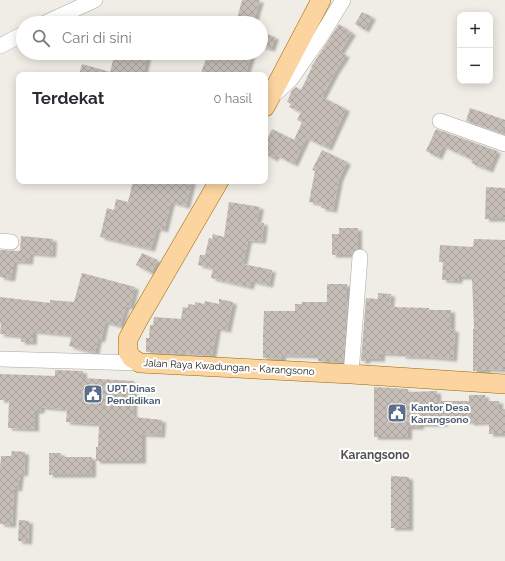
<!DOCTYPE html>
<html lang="id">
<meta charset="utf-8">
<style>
body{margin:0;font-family:Raleway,sans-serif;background:#f2f2f3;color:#2b2b33}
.controls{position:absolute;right:12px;top:12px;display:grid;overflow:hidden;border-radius:8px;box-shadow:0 2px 10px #0003}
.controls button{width:36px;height:36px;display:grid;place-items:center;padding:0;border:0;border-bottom:1px solid #e1e1e2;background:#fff;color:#2b2b33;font:20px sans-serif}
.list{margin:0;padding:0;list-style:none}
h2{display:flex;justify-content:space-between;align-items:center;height:52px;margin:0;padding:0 16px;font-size:17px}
h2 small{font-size:13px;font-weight:400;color:#7c7c81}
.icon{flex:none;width:22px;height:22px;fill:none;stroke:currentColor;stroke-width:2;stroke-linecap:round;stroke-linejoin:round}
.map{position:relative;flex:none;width:505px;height:561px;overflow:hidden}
.search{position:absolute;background:#fff;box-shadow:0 2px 10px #0003;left:16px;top:16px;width:252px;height:44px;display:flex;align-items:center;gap:10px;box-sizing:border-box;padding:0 14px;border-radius:22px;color:#7c7c81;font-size:15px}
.panel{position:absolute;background:#fff;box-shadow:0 2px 10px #0003;left:16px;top:72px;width:252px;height:112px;border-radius:8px}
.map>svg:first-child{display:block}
.building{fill:url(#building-cross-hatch);filter:url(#shadow)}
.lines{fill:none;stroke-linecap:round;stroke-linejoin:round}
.minor-casing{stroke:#a7a7a7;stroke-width:16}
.major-casing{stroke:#9b6701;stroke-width:20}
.minor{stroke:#fff;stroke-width:15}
.major{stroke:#fbd4a0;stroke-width:19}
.labels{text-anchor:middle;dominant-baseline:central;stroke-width:4;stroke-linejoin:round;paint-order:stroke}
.street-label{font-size:10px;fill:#202020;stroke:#fff}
.service-label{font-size:10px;font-weight:bold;fill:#4e5e75;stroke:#fff;text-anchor:start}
.quarter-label{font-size:12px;font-weight:bold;fill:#535353;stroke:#fff}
</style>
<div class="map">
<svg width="505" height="561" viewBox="0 0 505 561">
<defs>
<pattern id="building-cross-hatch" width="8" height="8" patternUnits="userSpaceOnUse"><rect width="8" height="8" fill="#c5bdb6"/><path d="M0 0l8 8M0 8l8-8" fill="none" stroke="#a9a29c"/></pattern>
<filter id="shadow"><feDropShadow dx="4" dy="2.5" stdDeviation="1" flood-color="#0004"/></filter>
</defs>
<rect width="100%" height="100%" fill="#f0ede6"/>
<g class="building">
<path d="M 242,0 L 260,0 L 253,23 L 236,23 Z"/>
<path d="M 362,12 L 372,17 L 365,30 L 355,24 Z"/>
<path d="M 339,24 L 352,33 L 340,52 L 346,55 L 335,72 L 322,97 L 346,109 L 328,148 L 306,138 L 294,164 L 276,155 L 274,159 L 265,154 L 265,143 L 272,129 L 294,140 L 302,122 L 297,120 L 301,112 L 289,107 L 291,104 L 287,102 L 292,90 L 296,87 L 301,90 L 312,67 L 311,67 L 328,41 Z"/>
<path d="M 261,32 L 275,37 L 271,49 L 261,46 Z"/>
<path d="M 115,53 L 148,53 L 143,75 L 79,75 L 82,64 L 110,72 Z"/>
<path d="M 208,53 L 252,53 L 245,75 L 206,75 L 201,73 Z"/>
<path d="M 470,108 L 505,120 L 505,124 L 502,133 L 466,121 Z"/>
<path d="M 436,129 L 497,151 L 489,170 L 471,163 L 473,160 L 443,146 L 438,157 L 426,151 Z"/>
<path d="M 322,150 L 347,162 L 339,179 L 333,210 L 321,208 L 322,204 L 309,202 L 315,171 L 312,170 Z"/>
<path d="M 133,181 L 192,181 L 186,206 L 171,202 L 164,230 L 157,228 L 151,249 L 100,237 L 107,208 L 114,210 L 116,199 L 128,202 Z"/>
<path d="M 486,187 L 505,188 L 505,219 L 485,219 Z"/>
<path d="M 229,202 L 260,207 L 257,222 L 264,223 L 262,241 L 248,240 L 243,264 L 272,270 L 269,285 L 251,281 L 250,287 L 211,278 L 213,268 L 198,265 L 200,255 L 205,255 L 209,238 L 212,239 L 213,234 L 224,237 Z"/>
<path d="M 339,228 L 358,228 L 358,249 L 353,252 L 351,255 L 332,255 L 332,234 L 339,234 Z"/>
<path d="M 21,236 L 53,239 L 52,255 L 30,253 L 29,262 L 14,261 L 11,279 L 0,277 L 0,250 L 20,251 Z"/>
<path d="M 474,239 L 505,240 L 505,370 L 487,369 L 487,371 L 473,371 L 473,329 L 474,329 L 472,277 L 459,277 L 458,281 L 442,280 L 443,262 L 439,262 L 440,245 L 473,247 Z"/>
<path d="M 142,253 L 157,260 L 151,273 L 136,265 Z"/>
<path d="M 82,273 L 135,287 L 130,307 L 126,306 L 120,326 L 105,322 L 101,340 L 98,339 L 95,353 L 69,346 L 72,335 L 33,331 L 33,342 L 21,342 L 21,336 L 0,334 L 1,324 L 0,323 L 0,297 L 50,303 L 50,300 L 74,302 Z"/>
<path d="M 327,284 L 347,284 L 347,298 L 348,298 L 343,363 L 318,361 L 318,356 L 282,355 L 282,359 L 263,358 L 263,336 L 264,311 L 295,311 L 295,304 L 302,304 L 302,302 L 327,302 Z"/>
<path d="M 378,293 L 391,294 L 390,307 L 429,308 L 429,310 L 451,310 L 451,329 L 455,330 L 453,359 L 430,357 L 402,356 L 402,354 L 381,353 L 381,359 L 366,359 L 366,361 L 361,361 L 366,298 L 378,299 Z"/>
<path d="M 219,299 L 233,302 L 227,330 L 217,328 L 212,356 L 198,355 L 181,352 L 181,354 L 146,352 L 146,338 L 149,338 L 150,325 L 153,325 L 154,317 L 181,319 L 183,307 L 188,308 L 188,304 L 195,305 L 195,302 L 204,304 L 205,301 L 219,304 Z"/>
<path d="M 55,370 L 83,371 L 83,378 L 134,381 L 133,415 L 135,415 L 134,417 L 162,420 L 161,435 L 142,434 L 142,461 L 96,461 L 96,447 L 98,447 L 99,424 L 66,422 L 67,409 L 41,407 L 40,411 L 35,411 L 35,429 L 8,428 L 9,400 L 0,400 L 0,374 L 55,376 Z"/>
<path d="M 374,387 L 408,389 L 408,392 L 437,391 L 437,401 L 469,401 L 469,395 L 485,395 L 485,401 L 499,401 L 499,409 L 505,409 L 505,434 L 489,434 L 489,422 L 470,423 L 470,421 L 444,420 L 444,424 L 420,424 L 420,427 L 408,427 L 408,437 L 374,437 Z"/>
<path d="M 12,451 L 25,452 L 24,474 L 20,473 L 18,489 L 14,488 L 12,525 L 0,524 L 0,468 L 1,456 L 11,456 Z"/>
<path d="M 49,453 L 61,453 L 61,457 L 92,457 L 92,475 L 49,475 Z"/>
<path d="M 391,476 L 409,477 L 409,528 L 391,528 Z"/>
<path d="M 19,520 L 29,521 L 28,542 L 18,541 Z"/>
</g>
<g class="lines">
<defs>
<g id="minor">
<path d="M 45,23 L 95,0"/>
<path d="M 0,46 L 23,34"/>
<path d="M 276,93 L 291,79 L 321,36 L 343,0"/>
<path d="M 440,121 L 505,144"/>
<path d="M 0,241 L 11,242"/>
<path d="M 0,359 L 140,363"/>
<path d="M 351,374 L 360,257"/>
</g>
<g id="major">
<path d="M 265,107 L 321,0"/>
<path d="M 219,181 L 137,322 L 128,339 L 128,352 L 132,358 L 140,363 L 351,374 L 505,384"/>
</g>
</defs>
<use href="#minor" class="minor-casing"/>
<use href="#major" class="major-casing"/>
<use href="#minor" class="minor"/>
<use href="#major" class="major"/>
</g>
<defs>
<symbol id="civic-square" viewBox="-11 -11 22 22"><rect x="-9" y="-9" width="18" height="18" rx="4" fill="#5c6f8a" stroke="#fff"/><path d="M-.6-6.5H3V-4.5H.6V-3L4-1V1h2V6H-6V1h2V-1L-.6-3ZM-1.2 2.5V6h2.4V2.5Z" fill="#fff"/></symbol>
</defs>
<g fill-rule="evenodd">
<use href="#civic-square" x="82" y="383" width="22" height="22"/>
<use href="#civic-square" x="386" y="402" width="22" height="22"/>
</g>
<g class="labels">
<g class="street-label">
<text transform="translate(229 367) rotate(3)">Jalan Raya Kwadungan - Karangsono</text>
</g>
<g class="service-label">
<text x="107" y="388">UPT Dinas<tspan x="107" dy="12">Pendidikan</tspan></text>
<text x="411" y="407">Kantor Desa<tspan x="411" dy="12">Karangsono</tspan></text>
</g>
<g class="quarter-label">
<text x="375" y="455">Karangsono</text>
</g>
</g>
</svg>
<div class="controls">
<button>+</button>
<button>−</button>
</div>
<div class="search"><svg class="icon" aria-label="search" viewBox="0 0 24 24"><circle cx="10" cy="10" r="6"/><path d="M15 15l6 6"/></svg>Cari di sini</div>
<section class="panel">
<h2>Terdekat<small>0 hasil</small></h2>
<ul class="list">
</ul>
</section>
</div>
